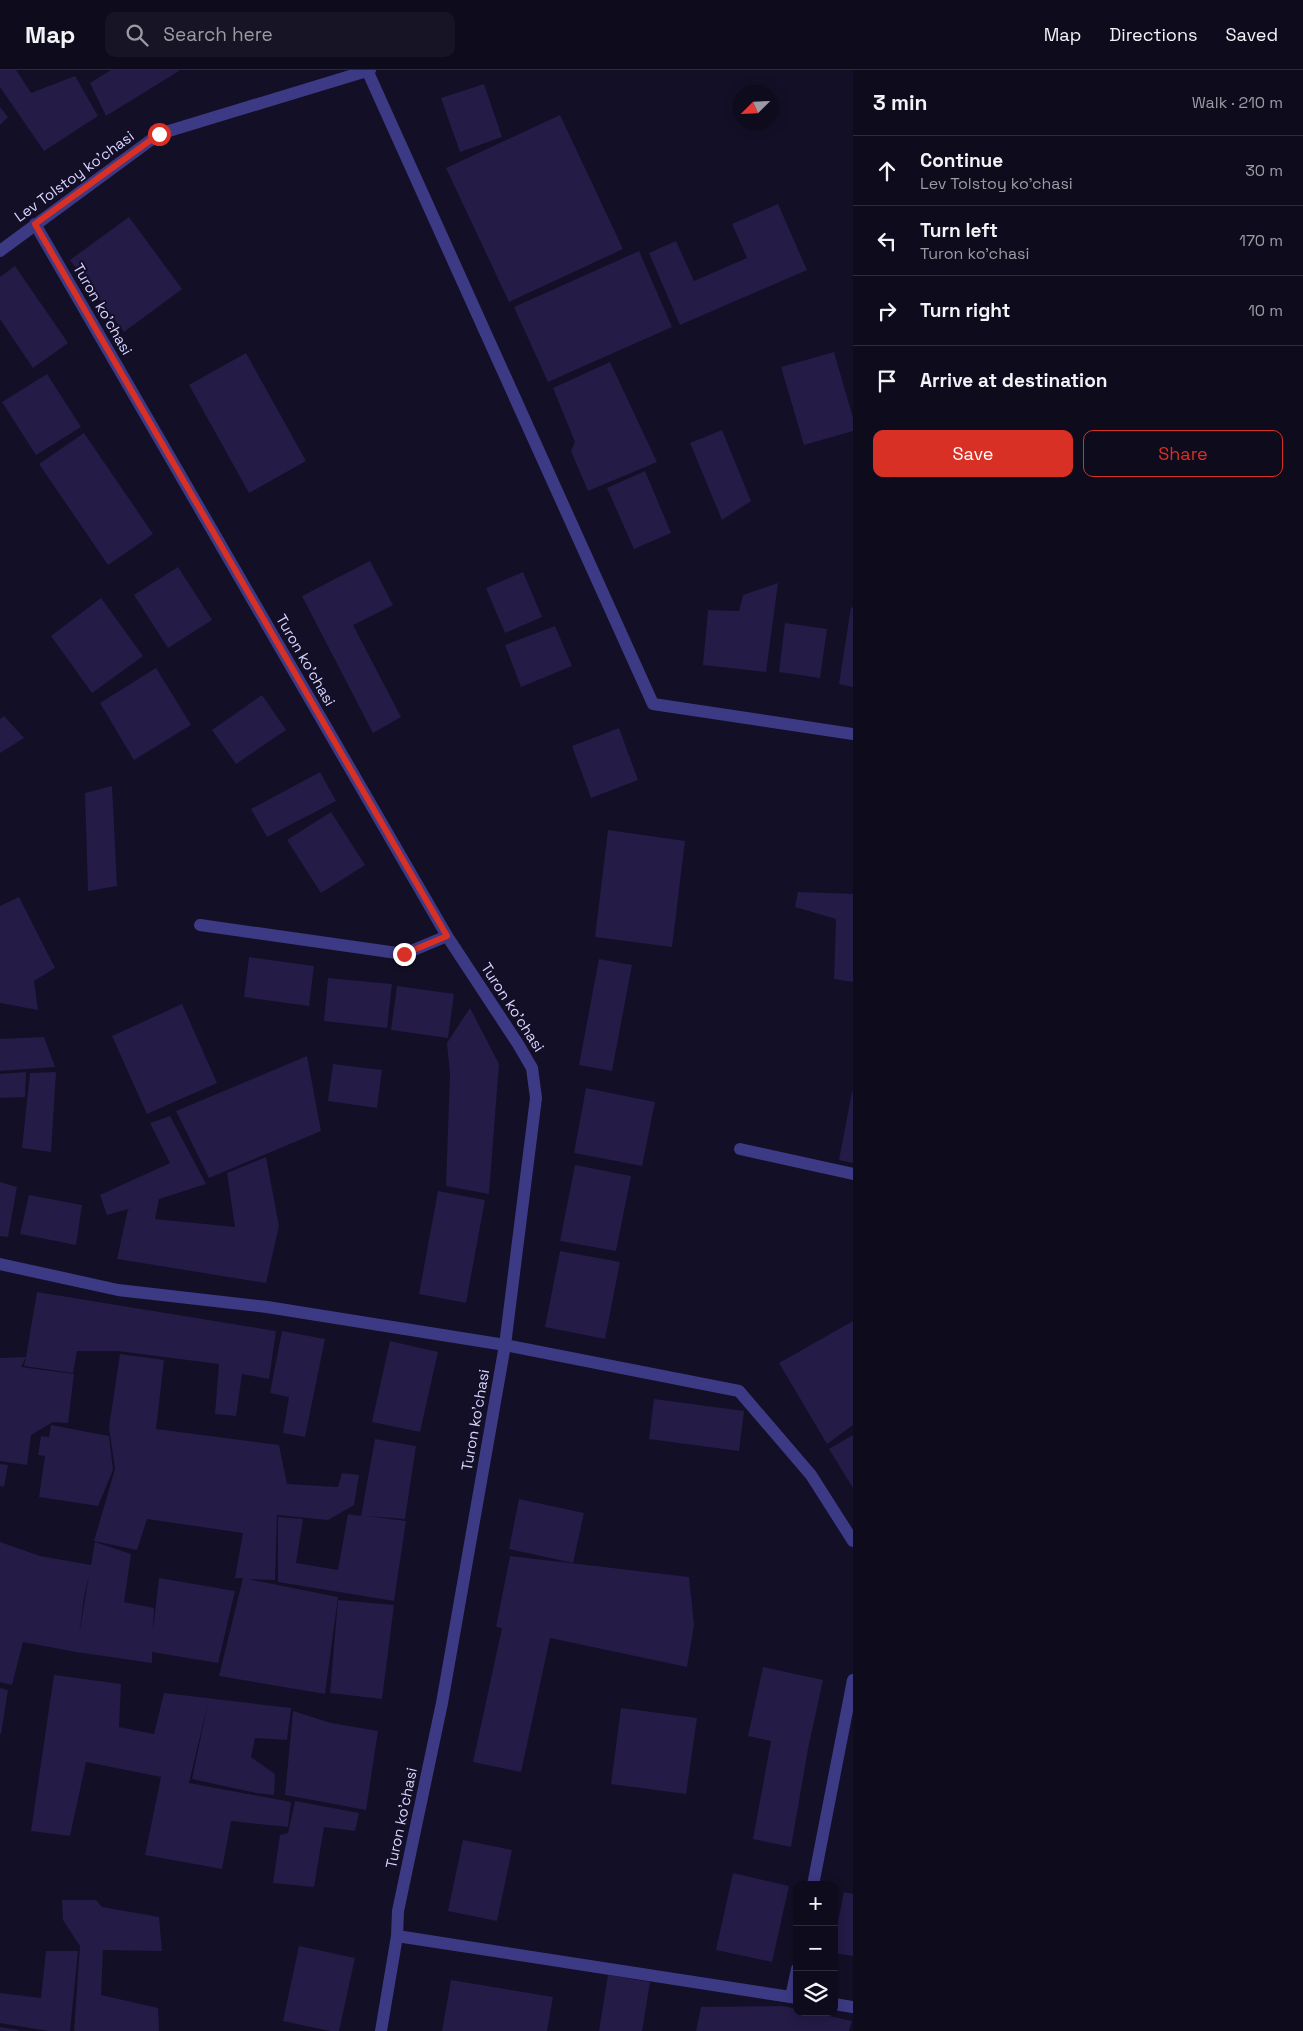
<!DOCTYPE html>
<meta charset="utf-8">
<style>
body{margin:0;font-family:"Space Grotesk",sans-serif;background:#171425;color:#f1f3f6}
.controls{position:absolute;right:15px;bottom:15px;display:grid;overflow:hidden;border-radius:10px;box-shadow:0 2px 12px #0003}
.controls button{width:45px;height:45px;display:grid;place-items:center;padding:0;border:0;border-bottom:1px solid #2e2b3b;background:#0e0b1c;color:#f1f3f6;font:25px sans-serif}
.compass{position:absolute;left:733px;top:15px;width:45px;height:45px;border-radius:50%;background:#0e0b1c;box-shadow:0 2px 12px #0003;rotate:246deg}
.stop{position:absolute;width:15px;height:15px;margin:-11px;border:4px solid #d93025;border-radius:50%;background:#fff}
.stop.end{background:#d93025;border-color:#fff;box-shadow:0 1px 5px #0008}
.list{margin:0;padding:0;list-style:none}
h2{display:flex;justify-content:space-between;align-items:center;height:65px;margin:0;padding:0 20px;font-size:21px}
h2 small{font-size:16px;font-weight:400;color:#9b9ba3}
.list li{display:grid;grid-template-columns:32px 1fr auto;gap:15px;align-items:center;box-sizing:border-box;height:70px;padding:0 20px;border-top:1px solid #2e2b3b}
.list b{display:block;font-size:19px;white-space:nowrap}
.list p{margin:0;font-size:16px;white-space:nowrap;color:#9b9ba3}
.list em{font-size:16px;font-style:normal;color:#9b9ba3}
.actions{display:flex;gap:10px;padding:15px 20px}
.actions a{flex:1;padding:11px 0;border:1px solid #d93025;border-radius:10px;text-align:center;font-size:18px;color:#d93025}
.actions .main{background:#d93025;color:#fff}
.icon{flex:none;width:28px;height:28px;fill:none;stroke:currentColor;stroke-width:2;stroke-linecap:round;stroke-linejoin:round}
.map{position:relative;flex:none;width:853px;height:1961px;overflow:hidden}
header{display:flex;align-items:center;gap:30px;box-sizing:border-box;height:70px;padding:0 25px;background:#0e0b1c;border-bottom:1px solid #2e2b3b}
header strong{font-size:24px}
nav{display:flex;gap:28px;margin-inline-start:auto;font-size:18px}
.search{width:350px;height:45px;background:#171425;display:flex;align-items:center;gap:12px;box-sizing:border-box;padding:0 18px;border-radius:10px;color:#9b9ba3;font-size:19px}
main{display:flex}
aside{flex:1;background:#0e0b1c}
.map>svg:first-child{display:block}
.building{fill:#241b47;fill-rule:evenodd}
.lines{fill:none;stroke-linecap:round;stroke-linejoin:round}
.minor{stroke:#3d3a85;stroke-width:12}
.route{stroke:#d93025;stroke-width:6}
.labels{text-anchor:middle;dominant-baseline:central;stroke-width:4;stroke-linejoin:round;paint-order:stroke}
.street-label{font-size:15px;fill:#d9d4ff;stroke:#130f26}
</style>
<header>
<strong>Map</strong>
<div class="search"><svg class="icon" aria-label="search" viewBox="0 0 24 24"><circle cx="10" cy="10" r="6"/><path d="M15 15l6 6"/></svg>Search here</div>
<nav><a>Map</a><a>Directions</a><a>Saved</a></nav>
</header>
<main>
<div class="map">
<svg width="853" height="1961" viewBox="0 0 853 1961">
<rect width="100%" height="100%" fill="#130f26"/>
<g class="building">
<path d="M 0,0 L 16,0 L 31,23 L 75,6 L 98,46 L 44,81 L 0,17 Z"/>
<path d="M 111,0 L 178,0 L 179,1 L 106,46 L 90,13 Z"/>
<path d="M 484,14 L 502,67 L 460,82 L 441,28 Z"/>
<path d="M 0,37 L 8,47 L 0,55 Z"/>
<path d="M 560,45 L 623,179 L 509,232 L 446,98 Z"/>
<path d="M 778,134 L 807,200 L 680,255 L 649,183 L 676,171 L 694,211 L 747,188 L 732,154 Z"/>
<path d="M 129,147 L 182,219 L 124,262 L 70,190 Z"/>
<path d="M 639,181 L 672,257 L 548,312 L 514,237 Z"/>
<path d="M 15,196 L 68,273 L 33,298 L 0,249 L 0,207 Z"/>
<path d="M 834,282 L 853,348 L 853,361 L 804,375 L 781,297 Z"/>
<path d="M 246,283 L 306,391 L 249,423 L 189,315 Z"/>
<path d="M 610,292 L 657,392 L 588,421 L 571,381 L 575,372 L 553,318 Z"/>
<path d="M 47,304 L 81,357 L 36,385 L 2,332 Z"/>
<path d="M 722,360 L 751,431 L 722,450 L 690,373 Z"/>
<path d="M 84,363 L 153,464 L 108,495 L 39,394 Z"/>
<path d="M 645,401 L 671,463 L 634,479 L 607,418 Z"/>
<path d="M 370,491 L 393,535 L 353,555 L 401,647 L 373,663 L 302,526 Z"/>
<path d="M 178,497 L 212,550 L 168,578 L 134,525 Z"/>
<path d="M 523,502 L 542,547 L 505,563 L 486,518 Z"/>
<path d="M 778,513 L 766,602 L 703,595 L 708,540 L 739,541 L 743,525 Z"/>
<path d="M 101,528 L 143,586 L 92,623 L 51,566 Z"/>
<path d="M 851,537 L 853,538 L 853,617 L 839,614 Z"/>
<path d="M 785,553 L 827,559 L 820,608 L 779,602 Z"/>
<path d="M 555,556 L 572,596 L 521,617 L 505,575 Z"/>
<path d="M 156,598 L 191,655 L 134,690 L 100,633 Z"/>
<path d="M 262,625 L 286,660 L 236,694 L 212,660 Z"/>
<path d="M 4,646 L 24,668 L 0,683 L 0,649 Z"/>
<path d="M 619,658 L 638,710 L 591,728 L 572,676 Z"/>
<path d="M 320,702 L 336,731 L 267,767 L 251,739 Z"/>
<path d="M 112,716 L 117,816 L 88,821 L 85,723 Z"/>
<path d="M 331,742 L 365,795 L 321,823 L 287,770 Z"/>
<path d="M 608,760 L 685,771 L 672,877 L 595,867 Z"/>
<path d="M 798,822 L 853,824 L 853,912 L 834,909 L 836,849 L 795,837 Z"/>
<path d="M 19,827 L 55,898 L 34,911 L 38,940 L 0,933 L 0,836 Z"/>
<path d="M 249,887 L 314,896 L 309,936 L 244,927 Z"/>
<path d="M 599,889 L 632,895 L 612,1001 L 579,995 Z"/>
<path d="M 328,908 L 392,914 L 387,958 L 324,951 Z"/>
<path d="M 397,916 L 454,924 L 448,968 L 391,960 Z"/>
<path d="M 182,934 L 217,1013 L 147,1044 L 112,966 Z"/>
<path d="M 470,938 L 499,994 L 489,1124 L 446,1116 L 450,1004 L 447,973 Z"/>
<path d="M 44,967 L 55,997 L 0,1001 L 0,969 Z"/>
<path d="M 307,986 L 321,1061 L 209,1108 L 176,1041 Z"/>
<path d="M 333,994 L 382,1000 L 377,1038 L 328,1031 Z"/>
<path d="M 26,1002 L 25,1027 L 0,1028 L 0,1004 Z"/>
<path d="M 56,1002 L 51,1082 L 22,1078 L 30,1003 Z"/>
<path d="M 586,1018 L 655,1032 L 642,1096 L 574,1083 Z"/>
<path d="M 852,1022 L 853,1022 L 853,1093 L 839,1090 Z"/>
<path d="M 170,1046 L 206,1114 L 159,1129 L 155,1149 L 235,1157 L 227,1103 L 266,1087 L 279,1156 L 266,1213 L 117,1189 L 128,1139 L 136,1137 L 107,1145 L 100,1125 L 170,1093 L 150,1053 Z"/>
<path d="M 575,1095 L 631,1106 L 616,1181 L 560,1171 Z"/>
<path d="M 0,1112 L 17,1117 L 8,1167 L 0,1166 Z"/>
<path d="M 438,1121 L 485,1130 L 466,1233 L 419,1224 Z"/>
<path d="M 29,1125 L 82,1135 L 76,1175 L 20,1164 Z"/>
<path d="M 560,1181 L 620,1192 L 605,1269 L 545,1257 Z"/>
<path d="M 37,1222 L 276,1261 L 269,1309 L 242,1304 L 236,1346 L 215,1344 L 219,1294 L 117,1281 L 77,1281 L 73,1303 L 24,1296 L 26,1287 L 21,1297 L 74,1304 L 68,1353 L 53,1352 L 31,1365 L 27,1395 L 0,1391 L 0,1288 L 26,1287 Z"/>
<path d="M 853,1251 L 853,1355 L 827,1374 L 779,1293 Z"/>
<path d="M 282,1261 L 325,1269 L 305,1367 L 283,1363 L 289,1327 L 270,1323 Z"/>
<path d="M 390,1271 L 438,1282 L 420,1362 L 372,1352 Z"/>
<path d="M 120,1284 L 164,1290 L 156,1359 L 279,1375 L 287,1414 L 338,1417 L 342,1403 L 359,1405 L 354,1435 L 328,1450 L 277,1445 L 275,1510 L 248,1509 L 338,1527 L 325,1624 L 219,1606 L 243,1508 L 235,1508 L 243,1463 L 147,1449 L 137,1480 L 94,1471 L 115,1399 L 109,1357 Z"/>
<path d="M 654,1329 L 744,1341 L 739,1381 L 649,1369 Z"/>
<path d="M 51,1355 L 109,1366 L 113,1400 L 98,1436 L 39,1427 L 45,1386 L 38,1385 L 41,1366 L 49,1367 Z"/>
<path d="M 853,1365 L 853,1418 L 829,1379 Z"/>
<path d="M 375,1369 L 416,1376 L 405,1449 L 366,1446 L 406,1451 L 394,1531 L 278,1512 L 278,1447 L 303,1449 L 296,1493 L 338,1500 L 348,1444 L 361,1446 Z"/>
<path d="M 0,1394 L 8,1395 L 4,1417 L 0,1416 Z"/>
<path d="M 519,1429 L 584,1443 L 573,1493 L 509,1479 Z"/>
<path d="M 0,1472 L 40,1486 L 91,1495 L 95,1472 L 131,1484 L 124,1532 L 154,1538 L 153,1561 L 159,1508 L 235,1521 L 218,1593 L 152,1582 L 152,1593 L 76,1582 L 23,1572 L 12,1615 L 0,1612 ZM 89,1505 L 79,1566 L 84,1527 Z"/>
<path d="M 510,1486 L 689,1507 L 694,1555 L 687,1597 L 550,1568 L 521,1702 L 473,1692 L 502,1558 L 496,1557 Z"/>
<path d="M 338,1530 L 394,1535 L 382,1629 L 330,1623 Z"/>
<path d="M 763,1597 L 823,1610 L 808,1679 L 791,1777 L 753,1769 L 771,1671 L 748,1666 Z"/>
<path d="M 54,1605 L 121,1614 L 119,1657 L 154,1664 L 164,1623 L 291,1638 L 287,1670 L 255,1668 L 251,1687 L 275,1704 L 274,1725 L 256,1723 L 192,1709 L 208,1633 L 189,1713 L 291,1732 L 288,1757 L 231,1751 L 222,1799 L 145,1785 L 161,1707 L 86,1692 L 70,1766 L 31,1761 Z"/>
<path d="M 0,1618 L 8,1620 L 1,1664 L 0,1664 Z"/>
<path d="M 621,1638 L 697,1648 L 686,1724 L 611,1714 Z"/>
<path d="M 293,1641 L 331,1653 L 378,1661 L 366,1740 L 285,1725 Z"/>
<path d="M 295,1731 L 359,1743 L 355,1761 L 324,1757 L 314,1817 L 273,1813 L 280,1765 L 288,1763 Z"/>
<path d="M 463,1770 L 512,1780 L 497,1851 L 448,1841 Z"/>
<path d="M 733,1803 L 789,1816 L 772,1892 L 716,1880 Z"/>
<path d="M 844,1822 L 853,1824 L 853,1886 L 834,1883 L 834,1871 Z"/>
<path d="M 62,1830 L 96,1830 L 102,1837 L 159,1847 L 162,1881 L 103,1880 L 101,1925 L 158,1938 L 159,1961 L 74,1961 L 80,1876 L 63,1850 Z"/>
<path d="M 299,1876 L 355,1888 L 339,1961 L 330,1961 L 283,1951 Z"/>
<path d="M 46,1881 L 78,1881 L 70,1961 L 48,1961 L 0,1953 L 0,1923 L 41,1928 Z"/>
<path d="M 608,1905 L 650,1912 L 642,1961 L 599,1961 Z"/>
<path d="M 451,1910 L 553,1927 L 547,1961 L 442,1961 Z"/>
<path d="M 783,1936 L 797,1939 L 797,1942 L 810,1942 L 852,1951 L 849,1961 L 696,1961 L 701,1937 Z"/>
<path d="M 0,1957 L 19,1960 L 19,1961 L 0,1961 Z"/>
</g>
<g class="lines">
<g class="minor">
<path d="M 367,0 L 653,634 L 853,664"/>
<path d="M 35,154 L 447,866 L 518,974 L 532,998 L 536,1028 L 505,1275 L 442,1633 L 398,1841 L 397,1866 L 381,1961"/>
<path d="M 0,181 L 159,64 L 370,0"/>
<path d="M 200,855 L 404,884 L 447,866"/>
<path d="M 740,1079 L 853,1104"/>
<path d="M 0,1194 L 118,1220 L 267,1237 L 505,1275 L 739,1321 L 811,1405 L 853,1471"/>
<path d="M 813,1815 L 853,1610"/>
<path d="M 397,1866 L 797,1928"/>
<path d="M 791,1927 L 797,1899"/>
<path d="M 834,1934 L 853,1937"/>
</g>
</g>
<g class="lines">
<path class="route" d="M 159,64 L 35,154 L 447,866 L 404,884"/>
</g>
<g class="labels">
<g class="street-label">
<text transform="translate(74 106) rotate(-36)">Lev Tolstoy ko'chasi</text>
<text transform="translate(103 239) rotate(60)">Turon ko'chasi</text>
<text transform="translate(306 590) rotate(60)">Turon ko'chasi</text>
<text transform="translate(513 937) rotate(57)">Turon ko'chasi</text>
<text transform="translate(475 1350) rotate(-80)">Turon ko'chasi</text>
<text transform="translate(401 1748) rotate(-78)">Turon ko'chasi</text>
</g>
</g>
</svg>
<div class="controls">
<button>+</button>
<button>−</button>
<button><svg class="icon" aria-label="layers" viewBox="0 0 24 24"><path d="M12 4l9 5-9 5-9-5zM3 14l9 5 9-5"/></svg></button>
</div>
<svg class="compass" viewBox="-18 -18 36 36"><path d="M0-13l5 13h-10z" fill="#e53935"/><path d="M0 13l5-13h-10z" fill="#9b9ba3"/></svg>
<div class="stop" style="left:159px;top:64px"></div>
<div class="stop end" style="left:404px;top:884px"></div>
</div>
<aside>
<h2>3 min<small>Walk · 210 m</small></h2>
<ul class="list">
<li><svg class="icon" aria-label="ahead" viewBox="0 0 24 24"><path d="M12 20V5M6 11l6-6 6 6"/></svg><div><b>Continue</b><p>Lev Tolstoy ko'chasi</p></div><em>30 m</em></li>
<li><svg class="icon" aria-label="left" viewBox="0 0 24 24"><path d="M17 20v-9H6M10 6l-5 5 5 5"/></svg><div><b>Turn left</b><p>Turon ko'chasi</p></div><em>170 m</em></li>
<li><svg class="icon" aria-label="right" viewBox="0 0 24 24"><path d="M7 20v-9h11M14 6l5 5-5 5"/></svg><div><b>Turn right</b></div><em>10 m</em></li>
<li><svg class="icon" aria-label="arrive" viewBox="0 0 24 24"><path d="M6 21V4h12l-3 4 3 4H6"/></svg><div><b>Arrive at destination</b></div></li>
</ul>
<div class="actions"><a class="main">Save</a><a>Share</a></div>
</aside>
</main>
